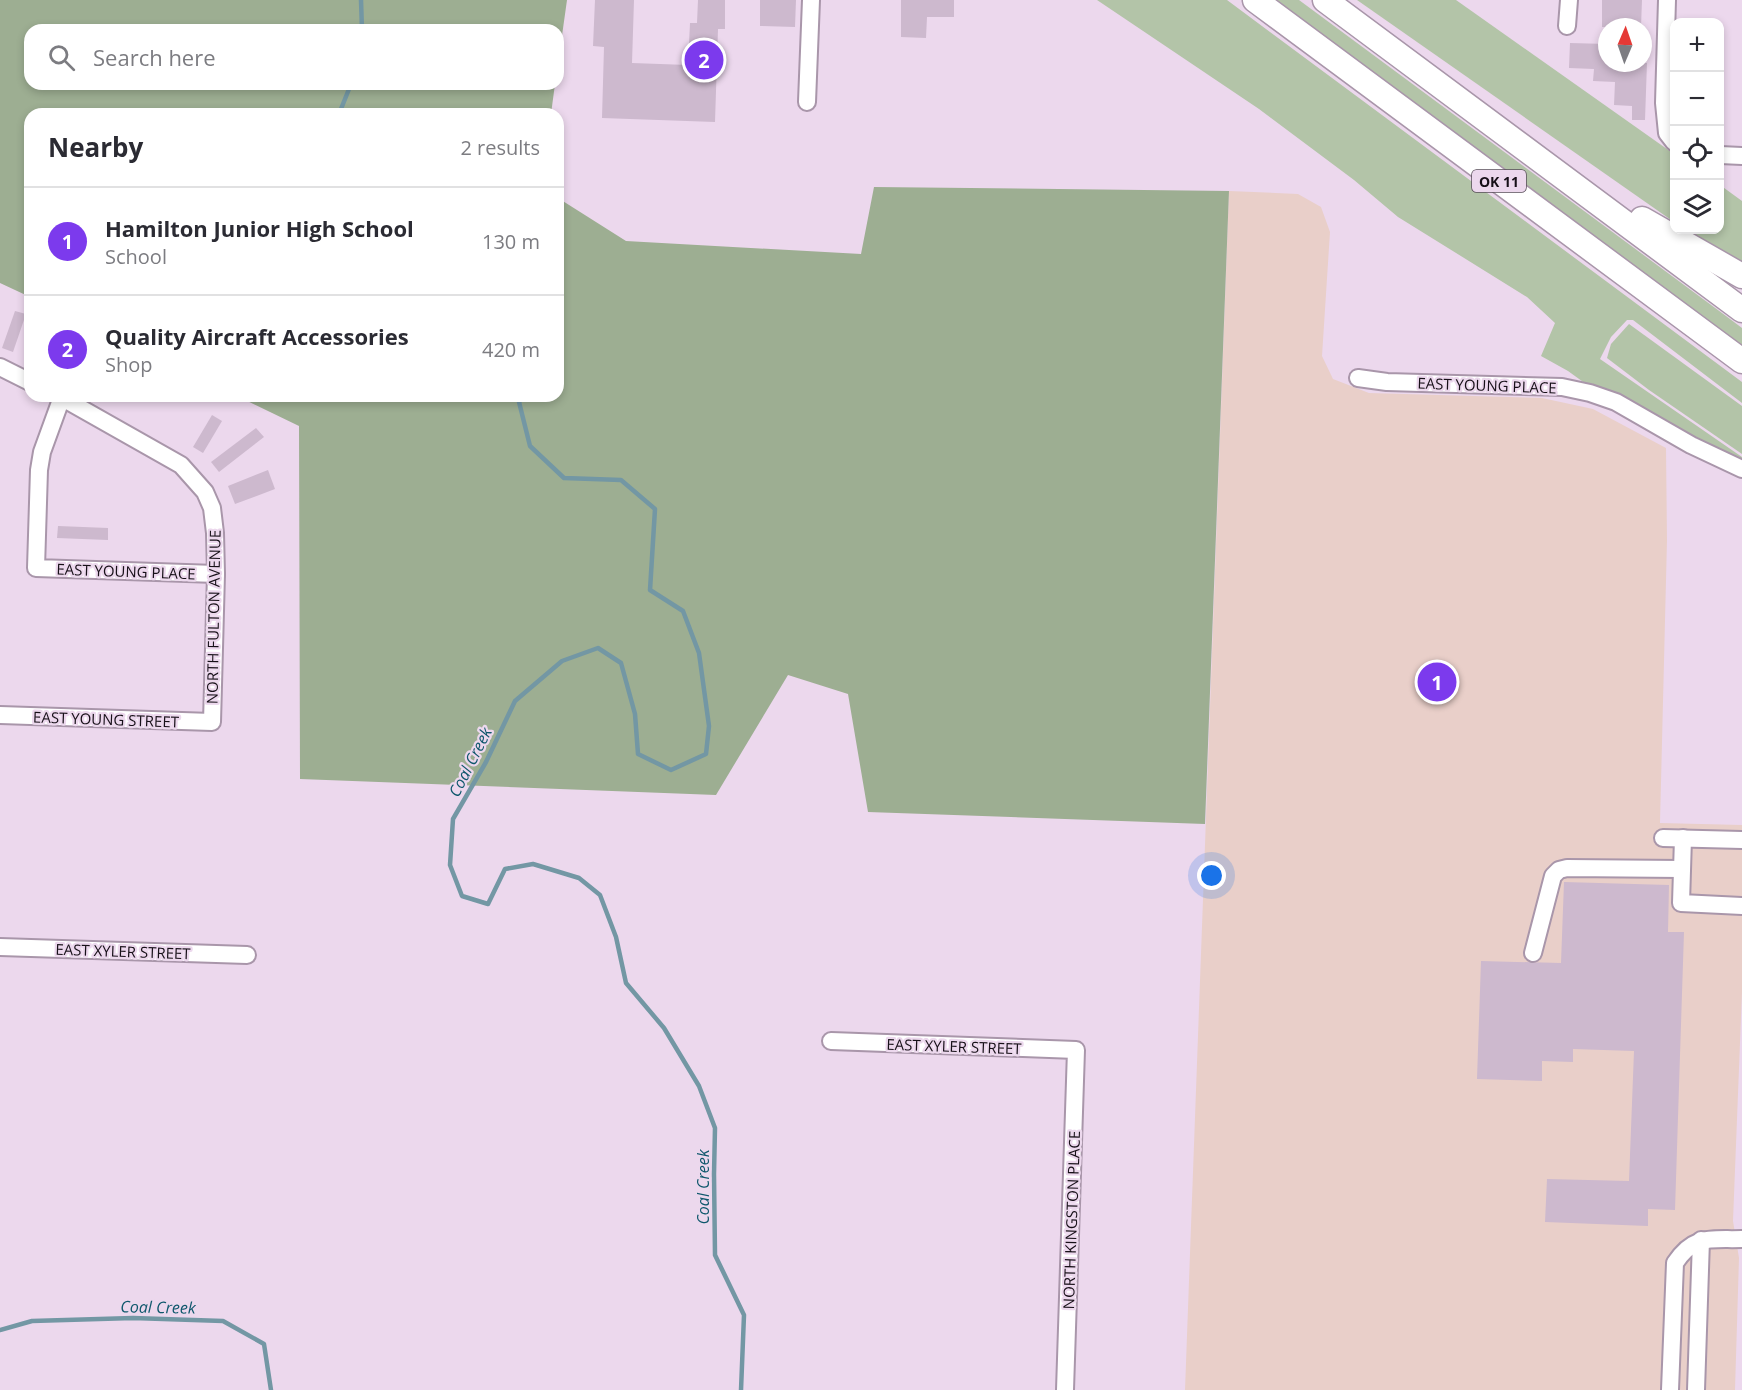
<!DOCTYPE html>
<meta charset="utf-8">
<style>
body{margin:0;font-family:"Open Sans",sans-serif;background:#f7f7f7;color:#2b2b33}
.controls{position:absolute;right:18px;top:18px;display:grid;overflow:hidden;border-radius:12px;box-shadow:0 3px 9px #0003}
.controls button{width:54px;height:54px;display:grid;place-items:center;padding:0;border:0;border-bottom:2px solid #e1e1e2;background:#fff;color:#2b2b33;font:30px sans-serif}
.compass{position:absolute;left:1598px;top:18px;width:54px;height:54px;border-radius:50%;background:#fff;box-shadow:0 3px 9px #0003;rotate:2deg}
.you{position:absolute;left:1212px;top:876px;width:21px;height:21px;margin:-15px;border:4px solid #fff;border-radius:50%;background:#1a73e8;box-shadow:0 0 0 9px #1a73e833}
.badge{display:grid;place-items:center;width:39px;height:39px;border-radius:50%;background:#7c3aed;color:#fff;font-size:20px;font-weight:700}
.pin{position:absolute;translate:-50% -50%;border:3px solid #fff;box-shadow:0 2px 6px #0006}
.list{margin:0;padding:0;list-style:none}
h2{display:flex;justify-content:space-between;align-items:center;height:78px;margin:0;padding:0 24px;font-size:26px}
h2 small{font-size:20px;font-weight:400;color:#7c7c81}
.list li{display:grid;grid-template-columns:39px 1fr auto;gap:18px;align-items:center;box-sizing:border-box;height:108px;padding:0 24px;border-top:2px solid #e1e1e2}
.list b{display:block;font-size:22px;white-space:nowrap}
.list p{margin:0;font-size:20px;white-space:nowrap;color:#7c7c81}
.list em{font-size:20px;font-style:normal;color:#7c7c81}
.icon{flex:none;width:33px;height:33px;fill:none;stroke:currentColor;stroke-width:2;stroke-linecap:round;stroke-linejoin:round}
.map{position:relative;flex:none;width:1742px;height:1390px;overflow:hidden}
.search{position:absolute;background:#fff;box-shadow:0 3px 9px #0003;left:24px;top:24px;width:540px;height:66px;display:flex;align-items:center;gap:15px;box-sizing:border-box;padding:0 21px;border-radius:18px;color:#7c7c81;font-size:22px}
.panel{position:absolute;background:#fff;box-shadow:0 3px 9px #0003;left:24px;top:108px;width:540px;height:294px;border-radius:18px}
.map>svg:first-child{display:block}
.education{fill:#e9cfc9}
.green{fill:#b3c4a8}
.forest{fill:#9dae92}
.lines{fill:none;stroke-linecap:round;stroke-linejoin:round}
.stream{stroke:#7397a4;stroke-width:4.5}
.building{fill:#cdb9ce}
.minor-casing{stroke:#a996aa;stroke-width:20}
.highway-casing{stroke:#a996aa;stroke-width:27}
.minor{stroke:#fff;stroke-width:16}
.highway{stroke:#fff;stroke-width:24}
.labels{text-anchor:middle;dominant-baseline:central;stroke-width:4.5;stroke-linejoin:round;paint-order:stroke}
.shield{fill:#ecd8ed;stroke:#574c58;stroke-width:1.5}
.shield-label{font-size:14px;font-weight:bold;fill:#171018}
.street-label{font-size:15px;fill:#171018;stroke:#ecd8ed}
.water-label{font-size:16px;font-style:italic;fill:#0e576c;stroke:#ecd8ed}
</style>
<div class="map">
<svg width="1742" height="1390" viewBox="0 0 1742 1390">
<rect width="100%" height="100%" fill="#ecd8ed"/>
<path class="education" d="M 1229,191 L 1298,194 L 1321,207 L 1330,232 L 1322,356 L 1333,379 L 1369,393 L 1542,398 L 1593,409 L 1666,448 L 1667,540 L 1660,823 L 1742,825 L 1742,992 L 1733,1221 L 1739,1258 L 1735,1390 L 1185,1390 Z"/>
<g class="green">
<path d="M 1097,0 L 1227,0 L 1742,382 L 1742,403 L 1633,320 L 1627,320 L 1611,337 L 1600,359 L 1742,457 L 1742,460 L 1740,462 L 1642,408 L 1586,384 L 1568,371 L 1541,356 L 1555,323 L 1527,297 L 1398,217 L 1354,180 L 1259,109 Z"/>
<path d="M 1274,0 L 1299,0 L 1726,316 L 1742,328 L 1742,349 Z"/>
<path d="M 1357,0 L 1456,0 L 1674,154 L 1674,222 Z"/>
<path d="M 1720,185 L 1742,201 L 1742,266 L 1686,230 L 1720,230 Z"/>
<path d="M 1629,324 L 1742,406 L 1742,454 L 1649,390 L 1607,358 L 1611,344 Z"/>
</g>
<g class="forest">
<path d="M 0,0 L 567,0 L 558,64 L 558,30 L 30,30 L 30,84 L 555,84 L 551,114 L 30,114 L 30,297 L 0,283 Z"/>
<path d="M 874,187 L 1229,191 L 1205,824 L 868,812 L 848,694 L 788,675 L 716,795 L 300,779 L 299,426 L 237,396 L 558,396 L 558,198 L 626,241 L 861,254 Z"/>
</g>
<g class="lines">
<g class="stream">
<path d="M 361,0 L 362,30"/>
<path d="M 339,114 L 351,84"/>
<path d="M 558,271 L 558,275"/>
<path d="M 524,396 L 519,402 L 530,446 L 564,478 L 621,480 L 655,509 L 650,590 L 683,611 L 699,653 L 709,726 L 706,754 L 671,770 L 638,754 L 635,714 L 621,663 L 598,648 L 562,661 L 515,701 L 486,762 L 453,819 L 450,865 L 462,896 L 488,904 L 505,869 L 533,864 L 579,878 L 600,895 L 616,937 L 626,983 L 664,1028 L 699,1086 L 715,1128 L 714,1174 L 715,1255 L 744,1315 L 741,1390"/>
<path d="M 0,1330 L 32,1321 L 133,1318 L 223,1321 L 264,1344 L 271,1390"/>
</g>
</g>
<g class="building">
<path d="M 595,0 L 634,0 L 632,63 L 688,65 L 690,23 L 697,23 L 698,0 L 725,0 L 725,29 L 718,29 L 715,122 L 602,118 L 604,47 L 593,46 Z"/>
<path d="M 760,0 L 796,0 L 795,27 L 760,26 Z"/>
<path d="M 901,0 L 954,0 L 954,17 L 927,17 L 926,38 L 901,37 Z"/>
<path d="M 1602,0 L 1642,0 L 1641,27 L 1602,27 Z"/>
<path d="M 1570,43 L 1607,44 L 1607,63 L 1647,63 L 1645,120 L 1632,120 L 1632,106 L 1614,105 L 1615,82 L 1593,81 L 1594,69 L 1569,68 Z"/>
<path d="M 15,311 L 26,314 L 13,352 L 2,348 Z"/>
<path d="M 212,415 L 222,421 L 203,453 L 193,447 Z"/>
<path d="M 256,428 L 264,437 L 219,472 L 211,462 Z"/>
<path d="M 268,470 L 275,489 L 235,504 L 228,486 Z"/>
<path d="M 58,526 L 108,528 L 108,540 L 57,538 Z"/>
<path d="M 1564,882 L 1669,885 L 1668,932 L 1684,932 L 1675,1210 L 1648,1209 L 1648,1226 L 1545,1222 L 1547,1179 L 1629,1181 L 1634,1051 L 1573,1049 L 1573,1062 L 1542,1061 L 1542,1081 L 1477,1079 L 1481,961 L 1561,963 Z"/>
</g>
<g class="lines">
<defs>
<g id="minor">
<path d="M 1667,0 L 1664,103 L 1667,133 L 1674,142"/>
<path d="M 1567,26 L 1569,0"/>
<path d="M 807,102 L 811,0"/>
<path d="M 1720,155 L 1742,156"/>
<path d="M 0,367 L 30,382"/>
<path d="M 1358,378 L 1387,382 L 1562,387 L 1590,393 L 1616,402 L 1691,445 L 1742,469"/>
<path d="M 62,397 L 42,452 L 39,470 L 36,568 L 216,574"/>
<path d="M 0,715 L 212,722 L 216,574 L 215,533 L 212,508 L 205,492 L 181,465 L 59,396"/>
<path d="M 1663,838 L 1742,840"/>
<path d="M 1683,838 L 1681,903 L 1742,906"/>
<path d="M 0,947 L 247,955"/>
<path d="M 1533,953 L 1553,876 L 1559,870 L 1567,868 L 1682,869"/>
<path d="M 831,1041 L 1076,1050 L 1065,1390"/>
<path d="M 1670,1390 L 1675,1263 C 1694,1234 1711,1240 1742,1239"/>
<path d="M 1696,1390 L 1701,1240"/>
</g>
<g id="highway">
<path d="M 1255,0 L 1742,361"/>
<path d="M 1325,0 L 1742,310"/>
<path d="M 1642,219 L 1742,276"/>
</g>
</defs>
<use href="#minor" class="minor-casing"/>
<use href="#highway" class="highway-casing"/>
<use href="#minor" class="minor"/>
<use href="#highway" class="highway"/>
</g>
<g class="labels">
<rect class="shield" x="1472" y="170" width="54" height="22" rx="4.5"/>
<g class="shield-label">
<text x="1499" y="181">OK 11</text>
</g>
<g class="street-label">
<text transform="translate(1487 385) rotate(2)">EAST YOUNG PLACE</text>
<text transform="translate(126 571) rotate(2)">EAST YOUNG PLACE</text>
<text transform="translate(213 617) rotate(-89)">NORTH FULTON AVENUE</text>
<text transform="translate(106 719) rotate(2)">EAST YOUNG STREET</text>
<text transform="translate(123 951) rotate(2)">EAST XYLER STREET</text>
<text transform="translate(954 1046) rotate(2)">EAST XYLER STREET</text>
<text transform="translate(1071 1220) rotate(-88)">NORTH KINGSTON PLACE</text>
</g>
<g class="water-label">
<text transform="translate(470 762) rotate(-63)">Coal Creek</text>
<text transform="translate(703 1187) rotate(-90)">Coal Creek</text>
<text transform="translate(158 1307) rotate(1)">Coal Creek</text>
</g>
</g>
</svg>
<div class="controls">
<button>+</button>
<button>−</button>
<button><svg class="icon" aria-label="locate" viewBox="0 0 24 24"><circle cx="12" cy="12" r="6"/><path d="M12 2v4M12 18v4M2 12h4M18 12h4"/></svg></button>
<button><svg class="icon" aria-label="layers" viewBox="0 0 24 24"><path d="M12 4l9 5-9 5-9-5zM3 14l9 5 9-5"/></svg></button>
</div>
<svg class="compass" viewBox="-18 -18 36 36"><path d="M0-13l5 13h-10z" fill="#e53935"/><path d="M0 13l5-13h-10z" fill="#7c7c81"/></svg>
<div class="you"></div>
<div class="pin badge" style="left:1437px;top:682px">1</div>
<div class="pin badge" style="left:704px;top:60px">2</div>
<div class="search"><svg class="icon" aria-label="search" viewBox="0 0 24 24"><circle cx="10" cy="10" r="6"/><path d="M15 15l6 6"/></svg>Search here</div>
<section class="panel">
<h2>Nearby<small>2 results</small></h2>
<ul class="list">
<li><span class="badge">1</span><div><b>Hamilton Junior High School</b><p>School</p></div><em>130 m</em></li>
<li><span class="badge">2</span><div><b>Quality Aircraft Accessories</b><p>Shop</p></div><em>420 m</em></li>
</ul>
</section>
</div>
